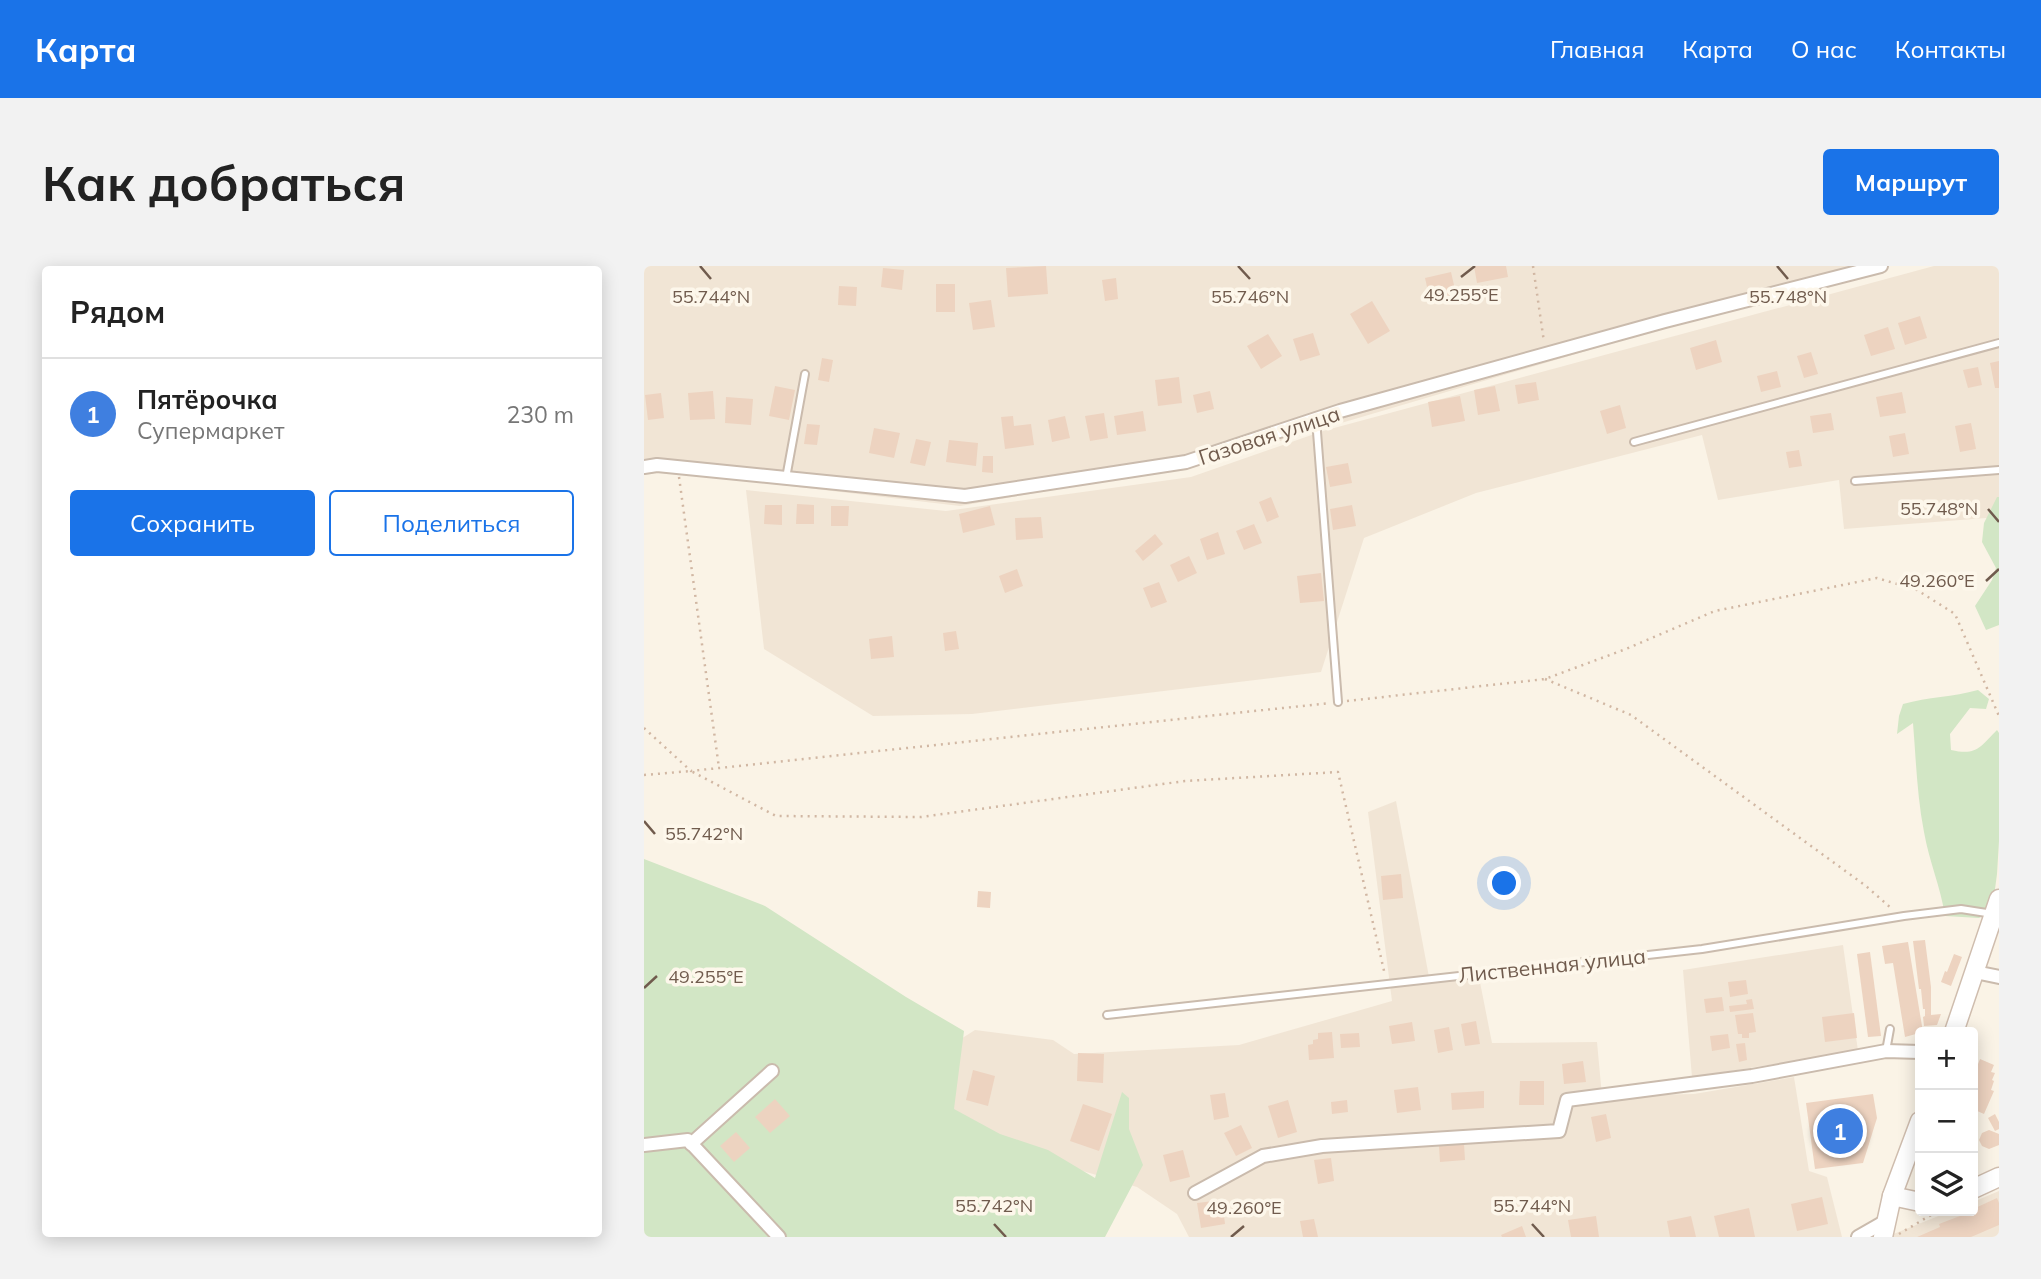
<!DOCTYPE html>
<html lang="ru">
<meta charset="utf-8">
<style>
body{margin:0;font-family:Mulish,sans-serif;background:#f2f2f2;color:#222}
.controls{position:absolute;right:21px;bottom:21px;display:grid;overflow:hidden;border-radius:7px;box-shadow:0 4px 18px #0003}
.controls button{width:63px;height:63px;display:grid;place-items:center;padding:0;border:0;border-bottom:2px solid #e0e0e0;background:#fff;color:#222;font:35px sans-serif}
.you{position:absolute;left:861px;top:618px;width:24px;height:24px;margin:-18px;border:5px solid #fff;border-radius:50%;background:#1a73e8;box-shadow:0 0 0 10px #1a73e833}
.badge{display:grid;place-items:center;width:46px;height:46px;border-radius:50%;background:#1a73e8;color:#fff;font-size:23px;font-weight:700}
.pin{position:absolute;translate:-50% -50%;border:4px solid #fff;box-shadow:0 2px 7px #0006}
.list{margin:0;padding:0;list-style:none}
h2{display:flex;justify-content:space-between;align-items:center;height:91px;margin:0;padding:0 28px;font-size:30px}
h2 small{font-size:23px;font-weight:400;color:#767676}
.list li{display:grid;grid-template-columns:46px 1fr auto;gap:21px;align-items:center;box-sizing:border-box;height:112px;padding:0 28px;border-top:2px solid #e0e0e0}
.list b{display:block;font-size:26px;white-space:nowrap}
.list p{margin:0;font-size:23px;white-space:nowrap;color:#767676}
.list em{font-size:23px;font-style:normal;color:#767676}
.actions{display:flex;gap:14px;padding:21px 28px}
.actions a{flex:1;padding:16px 0;border:2px solid #1a73e8;border-radius:7px;text-align:center;font-size:24px;color:#1a73e8}
.actions .main{background:#1a73e8;color:#fff}
.icon{flex:none;width:38px;height:38px;fill:none;stroke:currentColor;stroke-width:2;stroke-linecap:round;stroke-linejoin:round}
.map{position:relative;flex:none;width:1355px;height:971px;overflow:hidden;border-radius:7px}
header{display:flex;align-items:center;gap:42px;box-sizing:border-box;height:98px;padding:0 35px;background:#1a73e8;color:#fff}
header strong{font-size:33px}
nav{display:flex;gap:38px;margin-inline-start:auto;font-size:24px}
.intro{display:flex;align-items:center;justify-content:space-between;box-sizing:border-box;height:168px;padding:0 42px}
h1{margin:0;font-size:49px}
.button{padding:18px 32px;border-radius:7px;background:#1a73e8;color:#fff;font-size:24px;font-weight:700}
main{display:flex;gap:42px;padding:0 42px}
aside{flex:1;background:#fff;border-radius:7px;box-shadow:0 4px 18px #0003}
.map>svg:first-child{display:block}
.residential{fill:#f1e5d5}
.green{fill:#d2e6c5}
.building{fill:#edd3c0}
.lines{fill:none;stroke-linecap:round;stroke-linejoin:round}
.lane-casing{stroke:#cabbad;stroke-width:10}
.street-casing{stroke:#cabbad;stroke-width:16}
.secondary-casing{stroke:#cfbdae;stroke-width:21}
.path{stroke:#d1b7a3;stroke-width:2.5;stroke-dasharray:2 5;stroke-linecap:butt}
.lane{stroke:#fff;stroke-width:6}
.street{stroke:#fff;stroke-width:12}
.secondary{stroke:#fff;stroke-width:18}
.ticks{fill:none;stroke:#705b4d;stroke-width:2.5}
.labels{text-anchor:middle;dominant-baseline:central;stroke-width:7;stroke-linejoin:round;paint-order:stroke}
.street-label{font-size:21px;fill:#705b4d;stroke:#fdf7eb}
.ticks-label{font-size:18px;text-anchor:middle;fill:#705b4d;stroke:#fdf7eb;stroke-width:7;stroke-linejoin:round;paint-order:stroke}
</style>
<header>
<strong>Карта</strong>
<nav><a>Главная</a><a>Карта</a><a>О нас</a><a>Контакты</a></nav>
</header>
<div class="intro"><h1>Как добраться</h1><a class="button">Маршрут</a></div>
<main>
<aside>
<h2>Рядом<small></small></h2>
<ul class="list">
<li><span class="badge" style="background:#3f7fe0">1</span><div><b>Пятёрочка</b><p>Супермаркет</p></div><em>230 m</em></li>
</ul>
<div class="actions"><a class="main">Сохранить</a><a>Поделиться</a></div>
</aside>
<div class="map">
<svg width="1355" height="971" viewBox="0 0 1355 971">
<rect width="100%" height="100%" fill="#faf3e6"/>
<g class="residential">
<path d="M 0,0 L 1230,0 L 558,198 L 316,240 L 19,205 L 0,207 Z"/>
<path d="M 1290,0 L 1355,0 L 1355,251 L 1200,263 L 1195,214 L 1074,234 L 1058,169 L 832,227 L 720,272 L 677,406 L 328,448 L 229,450 L 120,383 L 102,224 L 302,245 L 547,211 L 679,165 Z"/>
<path d="M 752,535 L 785,711 L 834,706 L 848,777 L 953,776 L 958,830 L 1050,828 L 1150,811 L 1165,905 L 1183,911 L 1198,971 L 545,971 L 533,948 L 493,921 L 331,873 L 296,838 L 290,790 L 331,764 L 409,774 L 430,788 L 595,779 L 748,735 L 724,546 Z"/>
<path d="M 1199,679 L 1214,785 L 1048,811 L 1039,704 Z"/>
<path d="M 1355,925 L 1355,971 L 1242,971 L 1307,945 L 1329,945 L 1329,936 Z"/>
</g>
<g class="green">
<path d="M 1353,231 L 1355,231 L 1355,359 L 1342,364 L 1331,340 L 1348,314 L 1352,302 L 1338,276 L 1340,257 Z"/>
<path d="M 1334,424 L 1345,433 L 1342,443 L 1326,442 L 1306,468 L 1307,484 C 1333,490 1336,481 1353,464 L 1355,467 L 1355,575 L 1353,608 L 1349,638 L 1340,649 L 1335,652 L 1301,650 C 1297,622 1285,595 1280,566 C 1273,530 1272,494 1269,457 L 1253,468 L 1255,450 L 1259,438 C 1284,431 1309,431 1334,424 Z"/>
<path d="M 0,593 L 121,640 L 262,731 L 320,765 L 310,843 L 356,868 L 404,884 L 451,912 L 478,826 L 485,832 L 485,863 L 499,899 L 461,971 L 0,971 Z"/>
</g>
<g class="building">
<path d="M 402,0 L 404,28 L 364,31 L 362,2 Z"/>
<path d="M 830,0 L 862,0 L 864,11 L 833,17 Z"/>
<path d="M 239,2 L 260,4 L 258,24 L 237,21 Z"/>
<path d="M 807,6 L 812,28 L 786,34 L 781,12 Z"/>
<path d="M 472,12 L 474,33 L 461,35 L 458,14 Z"/>
<rect x="292" y="18" width="19" height="28"/>
<path d="M 195,20 L 213,21 L 212,40 L 194,39 Z"/>
<path d="M 347,34 L 351,61 L 329,64 L 325,37 Z"/>
<path d="M 728,35 L 746,65 L 724,78 L 706,48 Z"/>
<path d="M 1276,50 L 1283,72 L 1261,79 L 1254,57 Z"/>
<path d="M 1244,61 L 1251,83 L 1227,90 L 1220,69 Z"/>
<path d="M 669,67 L 676,89 L 656,95 L 649,73 Z"/>
<path d="M 624,68 L 638,90 L 617,103 L 603,80 Z"/>
<path d="M 1072,74 L 1078,96 L 1052,104 L 1046,82 Z"/>
<path d="M 1167,86 L 1174,108 L 1160,112 L 1153,90 Z"/>
<path d="M 178,92 L 189,94 L 185,116 L 174,114 Z"/>
<path d="M 1355,95 L 1355,122 L 1351,122 L 1346,97 Z"/>
<path d="M 1334,101 L 1338,119 L 1324,122 L 1319,104 Z"/>
<path d="M 1133,105 L 1137,121 L 1117,126 L 1113,110 Z"/>
<path d="M 535,111 L 538,137 L 514,140 L 511,114 Z"/>
<path d="M 892,116 L 895,134 L 874,138 L 871,119 Z"/>
<path d="M 131,120 L 151,124 L 145,154 L 125,150 Z"/>
<path d="M 851,120 L 856,145 L 834,149 L 830,124 Z"/>
<path d="M 69,125 L 71,153 L 46,154 L 44,127 Z"/>
<path d="M 566,125 L 570,143 L 553,147 L 549,129 Z"/>
<path d="M 1258,126 L 1262,147 L 1236,151 L 1232,131 Z"/>
<path d="M 17,127 L 20,152 L 4,154 L 1,129 Z"/>
<path d="M 816,130 L 821,155 L 788,161 L 784,136 Z"/>
<path d="M 82,131 L 109,133 L 107,159 L 81,157 Z"/>
<path d="M 976,139 L 982,162 L 963,168 L 956,145 Z"/>
<path d="M 499,145 L 502,165 L 473,169 L 470,150 Z"/>
<path d="M 460,147 L 464,172 L 446,175 L 441,150 Z"/>
<path d="M 1187,147 L 1190,164 L 1169,167 L 1166,150 Z"/>
<path d="M 369,150 L 370,160 L 387,158 L 390,179 L 361,183 L 357,151 Z"/>
<path d="M 421,150 L 426,172 L 408,176 L 404,154 Z"/>
<path d="M 1327,157 L 1332,183 L 1316,186 L 1311,160 Z"/>
<path d="M 163,158 L 176,159 L 173,179 L 160,178 Z"/>
<path d="M 230,162 L 256,167 L 250,192 L 225,187 Z"/>
<path d="M 1261,167 L 1265,188 L 1249,191 L 1245,170 Z"/>
<path d="M 272,173 L 287,176 L 281,200 L 266,197 Z"/>
<path d="M 305,174 L 334,177 L 332,200 L 302,196 Z"/>
<path d="M 1155,184 L 1158,200 L 1145,202 L 1142,186 Z"/>
<path d="M 339,190 L 349,190 L 349,207 L 338,206 Z"/>
<path d="M 704,197 L 708,217 L 686,221 L 682,201 Z"/>
<path d="M 627,231 L 635,251 L 623,256 L 615,236 Z"/>
<path d="M 153,238 L 170,239 L 170,258 L 152,258 Z"/>
<path d="M 121,239 L 138,239 L 138,259 L 120,258 Z"/>
<path d="M 708,239 L 712,260 L 689,264 L 686,243 Z"/>
<path d="M 187,240 L 205,240 L 204,260 L 187,260 Z"/>
<path d="M 346,240 L 351,259 L 319,267 L 315,248 Z"/>
<path d="M 397,251 L 399,272 L 372,274 L 371,252 Z"/>
<path d="M 610,258 L 618,277 L 600,284 L 592,265 Z"/>
<path d="M 574,266 L 581,288 L 563,294 L 556,273 Z"/>
<path d="M 511,268 L 519,278 L 499,295 L 491,285 Z"/>
<path d="M 545,290 L 553,307 L 534,316 L 526,299 Z"/>
<path d="M 373,303 L 379,320 L 361,327 L 355,310 Z"/>
<path d="M 677,307 L 680,335 L 656,337 L 653,310 Z"/>
<path d="M 515,316 L 523,336 L 507,342 L 499,322 Z"/>
<path d="M 312,365 L 315,383 L 301,385 L 299,367 Z"/>
<path d="M 248,370 L 250,391 L 227,393 L 225,373 Z"/>
<path d="M 757,608 L 759,632 L 739,634 L 737,610 Z"/>
<path d="M 334,625 L 347,626 L 346,642 L 333,641 Z"/>
<path d="M 1281,674 L 1287,721 L 1287,749 L 1297,748 L 1293,759 L 1280,760 L 1279,751 L 1281,750 L 1281,743 L 1279,743 L 1277,723 L 1275,723 L 1269,675 Z"/>
<path d="M 1264,676 L 1279,766 L 1261,771 L 1249,697 L 1241,698 L 1238,680 Z"/>
<path d="M 1226,686 L 1237,770 L 1224,771 L 1213,688 Z"/>
<path d="M 1310,688 L 1318,691 L 1307,720 L 1297,716 L 1301,705 L 1303,706 Z"/>
<path d="M 1102,714 L 1104,728 L 1086,731 L 1084,716 Z"/>
<path d="M 1078,731 L 1080,745 L 1062,747 L 1060,733 Z"/>
<path d="M 1108,733 L 1110,743 L 1086,746 L 1085,740 L 1103,738 L 1102,734 Z"/>
<path d="M 1109,747 L 1112,766 L 1105,767 L 1105,772 L 1098,772 L 1098,768 L 1094,768 L 1091,749 Z"/>
<path d="M 1210,747 L 1213,772 L 1181,776 L 1178,751 Z"/>
<path d="M 832,755 L 836,778 L 821,780 L 817,758 Z"/>
<path d="M 768,756 L 771,775 L 748,778 L 745,760 Z"/>
<path d="M 805,761 L 809,784 L 794,787 L 790,764 Z"/>
<path d="M 688,766 L 690,792 L 665,794 L 664,779 L 669,778 L 669,774 L 674,773 L 674,767 Z"/>
<path d="M 715,767 L 716,781 L 697,782 L 696,768 Z"/>
<path d="M 1084,768 L 1086,782 L 1068,785 L 1066,770 Z"/>
<path d="M 1101,777 L 1103,794 L 1095,796 L 1092,778 Z"/>
<path d="M 434,787 L 460,788 L 459,817 L 433,815 Z"/>
<path d="M 1336,793 L 1350,799 L 1347,806 L 1351,807 L 1348,814 L 1350,815 L 1347,824 L 1350,825 L 1340,848 L 1331,844 L 1329,851 L 1329,807 L 1330,808 Z"/>
<path d="M 939,795 L 942,816 L 920,818 L 918,798 Z"/>
<path d="M 329,804 L 351,810 L 344,840 L 322,834 Z"/>
<path d="M 876,815 L 900,815 L 900,839 L 875,839 Z"/>
<path d="M 774,821 L 777,844 L 753,847 L 750,824 Z"/>
<path d="M 840,825 L 840,842 L 808,844 L 807,827 Z"/>
<path d="M 581,827 L 585,851 L 570,854 L 566,829 Z"/>
<path d="M 1229,828 L 1233,852 L 1219,897 L 1171,903 L 1162,837 Z"/>
<path d="M 131,833 L 146,850 L 126,867 L 111,851 Z"/>
<path d="M 644,834 L 653,866 L 634,872 L 624,840 Z"/>
<path d="M 703,834 L 704,846 L 688,848 L 687,836 Z"/>
<path d="M 439,838 L 468,848 L 455,885 L 426,875 Z"/>
<path d="M 962,848 L 967,872 L 952,876 L 947,851 Z"/>
<path d="M 1351,848 L 1355,856 L 1355,863 L 1351,865 L 1344,852 Z"/>
<path d="M 597,859 L 608,882 L 592,890 L 580,867 Z"/>
<path d="M 1345,864 L 1355,868 L 1355,879 L 1345,883 L 1338,880 L 1335,874 L 1338,867 Z"/>
<path d="M 92,866 L 106,882 L 90,896 L 76,880 Z"/>
<path d="M 820,878 L 821,894 L 796,896 L 795,880 Z"/>
<path d="M 539,884 L 546,911 L 526,916 L 519,889 Z"/>
<path d="M 687,892 L 690,915 L 674,918 L 670,894 Z"/>
<path d="M 1178,931 L 1184,958 L 1153,965 L 1147,938 Z"/>
<path d="M 1353,932 L 1355,937 L 1355,959 L 1327,971 L 1273,971 L 1296,961 L 1295,958 L 1329,945 L 1329,943 Z"/>
<path d="M 578,934 L 581,958 L 557,962 L 553,937 Z"/>
<path d="M 1105,942 L 1111,971 L 1075,971 L 1070,950 Z"/>
<path d="M 952,950 L 955,971 L 927,971 L 924,954 Z"/>
<path d="M 1047,950 L 1052,971 L 1026,971 L 1023,955 Z"/>
<path d="M 670,953 L 674,971 L 659,971 L 656,955 Z"/>
<path d="M 878,960 L 882,971 L 858,971 L 857,969 Z"/>
</g>
<g class="lines">
<defs>
<g id="lane">
<path d="M 672,153 L 694,436"/>
<path d="M 990,176 L 1355,77"/>
<path d="M 142,212 L 161,108"/>
<path d="M 1211,215 L 1355,204"/>
<path d="M 463,749 L 1058,683 L 1260,650 L 1317,643 L 1349,648"/>
<path d="M 1242,785 L 1246,763"/>
</g>
<g id="street">
<path d="M 0,201 L 13,199 L 321,230 L 542,196 L 696,145 L 1021,55 L 1237,0"/>
<path d="M 1331,706 L 1355,711"/>
<path d="M 47,878 L 128,805"/>
<path d="M 0,879 L 44,874 L 135,971"/>
<path d="M 551,927 L 619,890 L 678,880 L 915,865 L 923,834 L 1108,810 L 1242,785 L 1276,786"/>
<path d="M 1214,971 L 1242,955"/>
</g>
<g id="secondary">
<path d="M 1310,766 L 1355,633"/>
<path d="M 1329,923 L 1355,911"/>
<path d="M 1248,930 L 1276,936"/>
<path d="M 1239,971 L 1248,930 L 1276,855"/>
</g>
</defs>
<use href="#lane" class="lane-casing"/>
<use href="#street" class="street-casing"/>
<use href="#secondary" class="secondary-casing"/>
<g class="path">
<path d="M 889,0 L 900,76"/>
<path d="M 35,211 L 75,502"/>
<path d="M 901,413 L 987,449 L 1222,620 L 1247,642"/>
<path d="M 703,435 L 901,413 L 982,383 L 1071,345 L 1233,312 L 1273,324 L 1311,348 L 1355,450"/>
<path d="M 0,462 L 47,505 L 686,437"/>
<path d="M 0,509 L 47,505 L 132,550 L 277,551 L 541,515 L 694,506 L 741,709"/>
<path d="M 1255,968 L 1292,946"/>
</g>
<use href="#lane" class="lane"/>
<use href="#street" class="street"/>
<use href="#secondary" class="secondary"/>
</g>
<path class="ticks" d="M 56,0 L 67,13M 594,0 L 606,13M 1133,0 L 1144,13M 817,11 L 831,0M 1344,243 L 1355,256M 1342,315 L 1355,303M 0,555 L 11,568M 0,722 L 13,710M 350,958 L 362,971M 888,958 L 900,971M 587,971 L 600,960"/>
<g class="labels">
<g class="street-label">
<text transform="translate(625 169) rotate(-18)">Газовая улица</text>
<text transform="translate(908 699) rotate(-6)">Лиственная улица</text>
</g>
</g>
<g class="ticks-label">
<text x="817" y="35">49.255°E</text>
<text x="606" y="37">55.746°N</text>
<text x="67" y="37">55.744°N</text>
<text x="1144" y="37">55.748°N</text>
<text x="1295" y="249">55.748°N</text>
<text x="1293" y="321">49.260°E</text>
<text x="60" y="574">55.742°N</text>
<text x="62" y="717">49.255°E</text>
<text x="350" y="946">55.742°N</text>
<text x="888" y="946">55.744°N</text>
<text x="600" y="948">49.260°E</text>
</g>
</svg>
<div class="controls">
<button>+</button>
<button>−</button>
<button><svg class="icon" aria-label="layers" viewBox="0 0 24 24"><path d="M12 4l9 5-9 5-9-5zM3 14l9 5 9-5"/></svg></button>
</div>
<div class="you"></div>
<div class="pin badge" style="left:1196px;top:865px;background:#3f7fe0">1</div>
</div>
</main>
